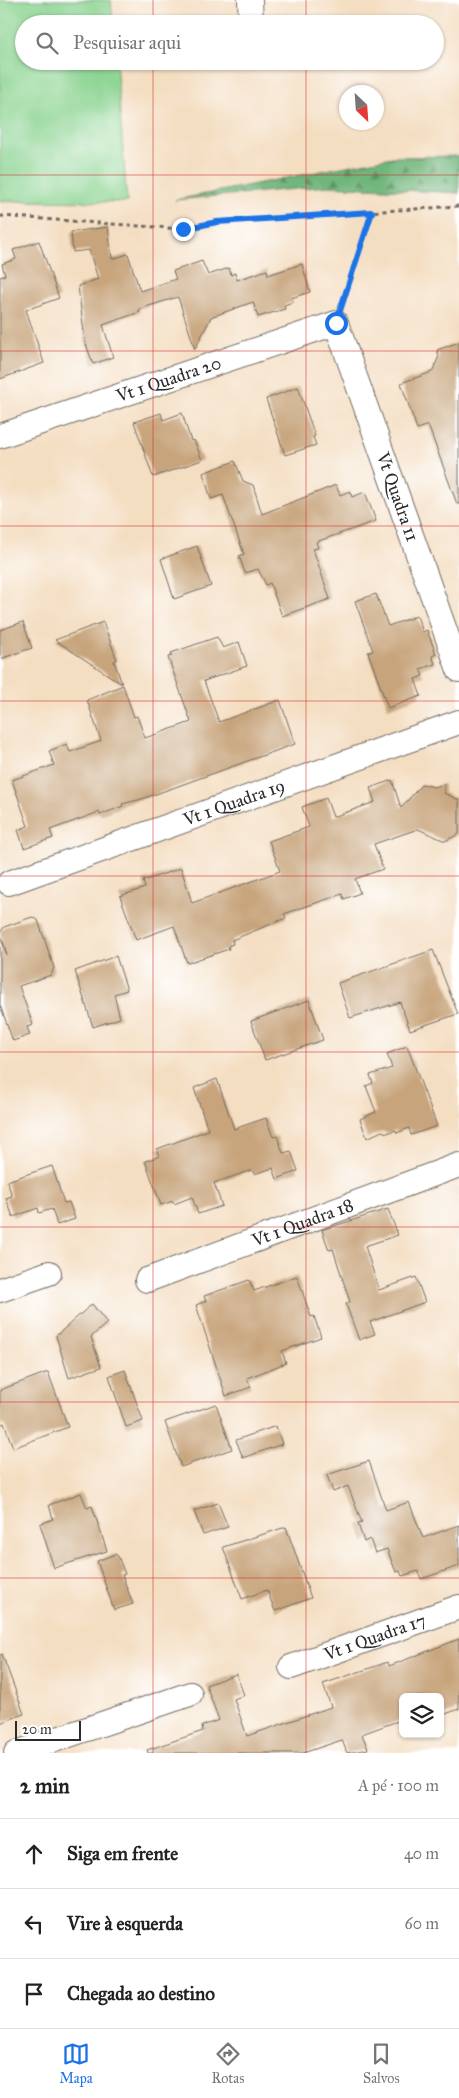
<!DOCTYPE html>
<html lang="pt">
<meta charset="utf-8">
<style>
body{margin:0;font-family:"IM FELL Great Primer",serif;background:#f2f2f2;color:#222}
.controls{position:absolute;right:15px;bottom:15px;display:grid;overflow:hidden;border-radius:8px;box-shadow:0 1px 4px #0004}
.controls button{width:45px;height:45px;display:grid;place-items:center;padding:0;border:0;border-bottom:1px solid #e0e0e0;background:#fff;color:#222;font:25px sans-serif}
.compass{position:absolute;left:339px;top:85px;width:45px;height:45px;border-radius:50%;background:#fff;box-shadow:0 1px 4px #0004;rotate:155deg}
.scale{position:absolute;left:15px;bottom:12px;width:66px;box-sizing:border-box;padding-left:5px;border:2px solid #2b2b2b;border-top:0;font-size:14px;line-height:18px;white-space:nowrap;color:#2b2b2b;-webkit-text-stroke:4px #fff;paint-order:stroke}
.stop{position:absolute;width:15px;height:15px;margin:-11px;border:4px solid #1a73e8;border-radius:50%;background:#fff}
.stop.end{background:#1a73e8;border-color:#fff;box-shadow:0 1px 5px #0008}
.list{margin:0;padding:0;list-style:none}
h2{display:flex;justify-content:space-between;align-items:center;height:65px;margin:0;padding:0 20px;font-size:21px}
h2 small{font-size:16px;font-weight:400;color:#767676}
.list li{display:grid;grid-template-columns:32px 1fr auto;gap:15px;align-items:center;box-sizing:border-box;height:70px;padding:0 20px;border-top:1px solid #e0e0e0}
.list b{display:block;font-size:19px;white-space:nowrap}
.list em{font-size:16px;font-style:normal;color:#767676}
.icon{flex:none;width:28px;height:28px;fill:none;stroke:currentColor;stroke-width:2;stroke-linecap:round;stroke-linejoin:round}
.map{position:relative;flex:none;width:459px;height:1753px;overflow:hidden}
.search{position:absolute;background:#fff;box-shadow:0 1px 4px #0004;left:15px;right:15px;top:15px;height:55px;display:flex;align-items:center;gap:12px;box-sizing:border-box;padding:0 18px;border-radius:28px;color:#767676;font-size:19px}
.sheet{height:275px;background:#fff}
nav{display:flex;justify-content:space-around;align-items:center;box-sizing:border-box;height:70px;border-top:1px solid #e0e0e0;background:#fff;font-size:14px;color:#767676}
nav a{display:grid;justify-items:center;gap:2px}
nav .on{color:#1a73e8}
.map>svg:first-child{display:block}
.green{fill:#8ad390;stroke:#5a7f5e}
.forest{fill:url(#forest-firs);stroke:#4d7052}
.building{fill:#c7a47c}
.lines{fill:none;stroke-linecap:round;stroke-linejoin:round}
.street-casing{stroke:#716a60;stroke-width:26}
.path{stroke:#716a60;stroke-width:3;stroke-dasharray:4 4;stroke-linecap:butt}
.street{stroke:#fff;stroke-width:24}
.route{stroke:#1a73e8;stroke-width:6}
.grid{fill:none;stroke:#d62828;stroke-width:1;stroke-opacity:0.55}
.labels{text-anchor:middle;dominant-baseline:central;stroke-width:4;stroke-linejoin:round;paint-order:stroke}
.street-label{font-size:18px;fill:#2b2b2b;stroke:#fff}
</style>
<div class="map">
<svg width="459" height="1753" viewBox="0 0 459 1753">
<defs>
<pattern id="forest-firs" width="22" height="20" patternUnits="userSpaceOnUse" patternTransform="scale(1.25)"><rect width="22" height="20" fill="#6fb57a"/><path d="M5 1l3.5 6h-7zM16 11l3.5 6h-7z" fill="#5b9364"/></pattern>
</defs>
<rect width="100%" height="100%" fill="#fff"/>
<filter id="ink" filterUnits="userSpaceOnUse"><feTurbulence type="fractalNoise" baseFrequency=".02" numOctaves="2"/><feDisplacementMap in="SourceGraphic" scale="10" xChannelSelector="R" yChannelSelector="G"/><feConvolveMatrix kernelMatrix="1 2 1 2 8 2 1 2 1" color-interpolation-filters="sRGB"/></filter>
<filter id="wash" filterUnits="userSpaceOnUse"><feTurbulence type="fractalNoise" baseFrequency=".0096" numOctaves="4" result="noise"/><feDisplacementMap in="SourceGraphic" scale="20" xChannelSelector="R" yChannelSelector="G"/><feGaussianBlur stdDeviation="1.12" result="paint"/><feColorMatrix in="noise" values="0 0 0 0 0 0 0 0 0 0 0 0 0 0 0 0 0 1.4 0 .05"/><feComposite in="paint" operator="in"/></filter>
<g filter="url(#wash)">
<rect width="100%" height="100%" fill="#f4dec2"/>
<path class="green" d="M 0,0 L 111,0 L 113,24 L 24,24 L 24,61 L 116,61 L 127,202 L 0,201 Z"/>
<path class="forest" d="M 459,156 L 459,193 L 328,186 L 175,200 L 392,157 Z"/>
<g id="blocks">
<g class="building">
<path d="M 108,227 L 112,259 L 128,254 L 140,291 L 176,279 L 173,271 L 202,261 L 208,275 L 229,268 L 231,275 L 235,273 L 237,280 L 267,270 L 268,275 L 302,264 L 310,292 L 291,298 L 293,302 L 284,305 L 285,309 L 258,317 L 253,302 L 211,317 L 195,349 L 178,297 L 139,309 L 140,312 L 103,325 L 113,357 L 93,364 L 85,341 L 78,286 L 98,279 L 89,250 L 73,252 L 71,232 Z"/>
<path d="M 39,241 L 59,298 L 26,310 L 44,363 L 0,379 L 0,277 L 5,275 L 2,264 L 16,259 L 13,250 Z"/>
<path d="M 459,342 L 459,504 L 457,504 L 428,425 L 417,429 L 401,383 L 432,372 L 439,356 L 437,350 Z"/>
<path d="M 298,387 L 315,436 L 313,437 L 316,445 L 285,455 L 266,399 Z"/>
<path d="M 161,413 L 163,420 L 182,413 L 191,441 L 194,440 L 202,460 L 153,477 L 134,422 Z"/>
<path d="M 235,461 L 243,481 L 253,485 L 262,514 L 336,485 L 340,495 L 350,491 L 352,497 L 365,492 L 376,521 L 316,542 L 318,548 L 313,549 L 330,599 L 282,616 L 270,583 L 266,585 L 258,569 L 245,573 L 239,556 L 244,554 L 223,495 L 211,499 L 203,473 Z"/>
<path d="M 197,546 L 211,586 L 174,599 L 161,559 Z"/>
<path d="M 376,594 L 388,626 L 417,616 L 423,632 L 427,630 L 436,654 L 432,656 L 435,664 L 420,669 L 423,676 L 415,679 L 421,696 L 388,708 L 368,652 L 373,651 L 355,601 Z"/>
<path d="M 23,622 L 32,648 L 0,659 L 0,630 Z"/>
<path d="M 103,622 L 117,660 L 114,661 L 122,684 L 55,640 Z"/>
<path d="M 217,637 L 223,648 L 239,642 L 247,666 L 204,681 L 219,722 L 280,700 L 295,744 L 142,799 L 122,804 L 123,806 L 100,815 L 99,812 L 50,830 L 53,838 L 24,848 L 18,830 L 28,826 L 12,780 L 54,765 L 49,751 L 67,744 L 70,752 L 101,741 L 87,700 L 123,685 L 134,717 L 137,716 L 145,738 L 191,722 L 168,657 L 172,656 L 171,653 Z"/>
<path d="M 392,780 L 401,808 L 422,784 L 434,787 L 444,784 L 444,793 L 459,800 L 459,834 L 445,841 L 418,829 L 374,844 L 383,869 L 355,879 L 360,893 L 344,899 L 342,894 L 284,914 L 286,918 L 232,940 L 233,944 L 228,946 L 229,949 L 187,963 L 174,926 L 136,940 L 120,896 L 145,888 L 143,881 L 181,868 L 192,903 L 280,871 L 269,841 L 309,827 L 302,807 L 326,798 L 333,817 L 375,802 L 370,788 Z"/>
<path d="M 32,917 L 38,920 L 54,968 L 51,975 L 19,986 L 33,1025 L 27,1027 L 30,1035 L 13,1041 L 0,1005 L 0,941 L 2,940 L 7,955 L 0,933 L 4,927 Z"/>
<path d="M 433,950 L 458,1014 L 410,1030 L 400,1002 L 350,1018 L 338,983 Z"/>
<path d="M 116,956 L 127,990 L 114,994 L 120,1018 L 93,1027 L 75,971 Z"/>
<path d="M 309,1000 L 323,1040 L 265,1060 L 251,1021 Z"/>
<path d="M 407,1046 L 437,1126 L 411,1135 L 409,1128 L 397,1133 L 396,1130 L 387,1133 L 382,1131 L 367,1138 L 360,1119 L 376,1112 L 366,1086 L 373,1083 L 370,1075 L 392,1068 L 387,1054 Z"/>
<path d="M 217,1079 L 234,1129 L 266,1118 L 273,1137 L 277,1136 L 283,1153 L 291,1151 L 298,1171 L 277,1179 L 273,1168 L 254,1174 L 252,1170 L 214,1183 L 222,1206 L 198,1214 L 192,1197 L 174,1204 L 173,1201 L 161,1205 L 145,1161 L 160,1156 L 157,1149 L 208,1130 L 194,1088 Z"/>
<path d="M 52,1166 L 64,1203 L 69,1202 L 75,1219 L 57,1225 L 52,1209 L 39,1213 L 38,1208 L 13,1217 L 6,1198 L 12,1196 L 7,1181 Z"/>
<path d="M 388,1209 L 398,1235 L 365,1246 L 379,1290 L 416,1277 L 425,1302 L 370,1322 L 375,1334 L 359,1340 L 346,1304 L 350,1302 L 333,1249 L 329,1250 L 322,1230 Z"/>
<path d="M 297,1276 L 311,1317 L 314,1316 L 321,1337 L 282,1351 L 286,1363 L 247,1378 L 251,1387 L 226,1396 L 196,1305 L 206,1301 L 204,1296 L 249,1280 L 254,1291 Z"/>
<path d="M 92,1304 L 107,1323 L 91,1337 L 101,1367 L 69,1378 L 56,1336 Z"/>
<path d="M 125,1370 L 143,1421 L 126,1427 L 109,1376 Z"/>
<path d="M 48,1372 L 68,1427 L 13,1448 L 4,1423 L 0,1425 L 0,1390 Z"/>
<path d="M 216,1404 L 232,1449 L 181,1467 L 165,1422 Z"/>
<path d="M 276,1426 L 282,1444 L 243,1458 L 236,1440 Z"/>
<path d="M 369,1461 L 386,1510 L 409,1502 L 423,1538 L 459,1525 L 459,1566 L 421,1579 L 418,1571 L 402,1576 L 400,1571 L 396,1572 L 387,1549 L 375,1553 L 370,1539 L 364,1542 L 358,1524 L 362,1523 L 348,1486 L 333,1492 L 327,1475 Z"/>
<path d="M 81,1493 L 87,1508 L 92,1506 L 107,1551 L 54,1568 L 40,1524 L 53,1519 L 49,1505 Z"/>
<path d="M 218,1503 L 228,1527 L 203,1535 L 194,1511 Z"/>
<path d="M 286,1527 L 311,1598 L 275,1611 L 267,1590 L 242,1599 L 223,1547 Z"/>
<path d="M 115,1554 L 118,1556 L 125,1574 L 122,1575 L 133,1604 L 114,1610 L 97,1561 Z"/>
<path d="M 459,1639 L 459,1709 L 440,1716 L 440,1697 L 403,1697 L 403,1719 L 362,1734 L 368,1749 L 347,1753 L 342,1740 L 303,1753 L 148,1753 L 147,1750 L 203,1731 L 202,1726 L 219,1720 L 206,1685 L 236,1674 L 244,1695 L 234,1699 L 247,1736 L 331,1707 L 323,1684 L 388,1662 L 389,1666 Z"/>
<path d="M 2,1654 L 24,1714 L 0,1723 L 0,1655 Z"/>
</g>
</g>
</g>
<g filter="url(#ink)">
<use href="#blocks" fill-opacity="0" stroke="#716a60" stroke-width="1"/>
<g class="lines">
<defs>
<g id="street">
<path d="M 250,0 L 251,24"/>
<path id="s1" d="M 0,436 L 336,323 L 459,670"/>
<path id="s2" d="M 9,883 L 459,722"/>
<path id="s3" d="M 147,1280 L 459,1165"/>
<path d="M 0,1290 L 49,1273"/>
<path id="s4" d="M 291,1667 L 459,1607"/>
<path d="M 16,1753 L 190,1694"/>
</g>
</defs>
<use href="#street" class="street-casing"/>
<g class="path">
<path d="M 0,216 L 183,229 L 217,222 L 459,206"/>
<path d="M 343,301 L 372,213"/>
</g>
<use href="#street" class="street"/>
</g>
</g>
<g class="lines" filter="url(#ink)">
<path class="route" d="M 183,229 L 217,222 L 372,212 L 336,323"/>
</g>
<path class="grid" d="M 153,0 L 153,24M 306,0 L 306,24M 153,61 L 153,1753M 306,61 L 306,1753M 0,175 L 459,175M 0,351 L 459,351M 0,526 L 459,526M 0,701 L 459,701M 0,876 L 459,876M 0,1052 L 459,1052M 0,1227 L 459,1227M 0,1402 L 459,1402M 0,1578 L 459,1578"/>
<g class="labels">
<g class="street-label">
<text stroke="none"><textPath href="#s1" startOffset="178">Vt 1 Quadra 20</textPath></text>
<text stroke="none"><textPath href="#s1" startOffset="539">Vt Quadra 11</textPath></text>
<text stroke="none"><textPath href="#s2" startOffset="239">Vt 1 Quadra 19</textPath></text>
<text stroke="none"><textPath href="#s3" startOffset="166">Vt 1 Quadra 18</textPath></text>
<text stroke="none"><textPath href="#s4" startOffset="89">Vt 1 Quadra 17</textPath></text>
</g>
</g>
</svg>
<div class="controls">
<button><svg class="icon" aria-label="layers" viewBox="0 0 24 24"><path d="M12 4l9 5-9 5-9-5zM3 14l9 5 9-5"/></svg></button>
</div>
<svg class="compass" viewBox="-18 -18 36 36"><path d="M0-13l5 13h-10z" fill="#e53935"/><path d="M0 13l5-13h-10z" fill="#767676"/></svg>
<div class="scale">20 m</div>
<div class="stop" style="left:336px;top:323px"></div>
<div class="stop end" style="left:183px;top:229px"></div>
<div class="search"><svg class="icon" aria-label="search" viewBox="0 0 24 24"><circle cx="10" cy="10" r="6"/><path d="M15 15l6 6"/></svg>Pesquisar aqui</div>
</div>
<section class="sheet">
<h2>2 min<small>A pé · 100 m</small></h2>
<ul class="list">
<li><svg class="icon" aria-label="ahead" viewBox="0 0 24 24"><path d="M12 20V5M6 11l6-6 6 6"/></svg><div><b>Siga em frente</b></div><em>40 m</em></li>
<li><svg class="icon" aria-label="left" viewBox="0 0 24 24"><path d="M17 20v-9H6M10 6l-5 5 5 5"/></svg><div><b>Vire à esquerda</b></div><em>60 m</em></li>
<li><svg class="icon" aria-label="arrive" viewBox="0 0 24 24"><path d="M6 21V4h12l-3 4 3 4H6"/></svg><div><b>Chegada ao destino</b></div></li>
</ul>
</section>
<nav>
<a class="on"><svg class="icon" aria-label="map" viewBox="0 0 24 24"><path d="M3 6l6-2 6 2 6-2v14l-6 2-6-2-6 2zM9 4v14M15 6v14"/></svg>Mapa</a>
<a><svg class="icon" aria-label="directions" viewBox="0 0 24 24"><path d="M12 3l9 9-9 9-9-9zM9 14v-3h6M13 9l2 2-2 2"/></svg>Rotas</a>
<a><svg class="icon" aria-label="saved" viewBox="0 0 24 24"><path d="M7 4h10v16l-5-4-5 4z"/></svg>Salvos</a>
</nav>
